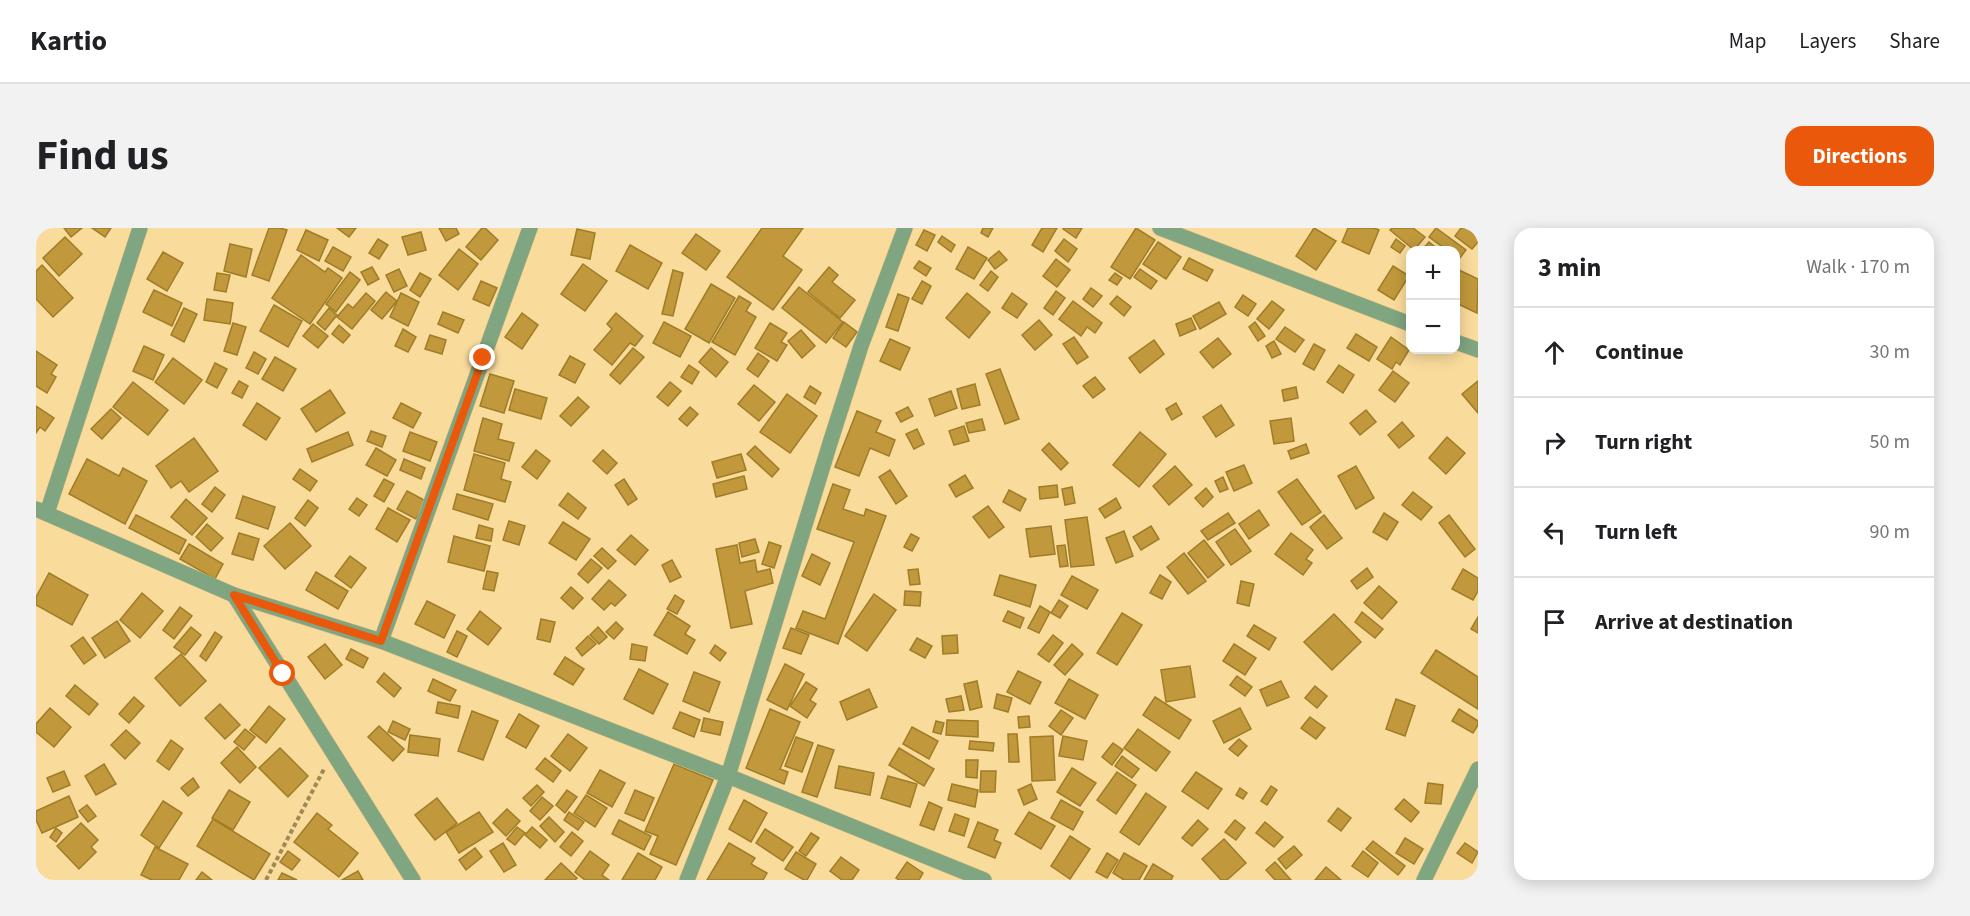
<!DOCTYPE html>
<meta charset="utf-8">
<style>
body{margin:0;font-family:"Source Sans 3",sans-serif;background:#f2f2f2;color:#202124}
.controls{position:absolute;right:18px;top:18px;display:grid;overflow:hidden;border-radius:12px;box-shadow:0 3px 15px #0003}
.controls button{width:54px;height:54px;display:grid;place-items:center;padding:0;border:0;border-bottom:2px solid #e0e0e0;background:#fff;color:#202124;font:30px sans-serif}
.stop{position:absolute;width:18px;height:18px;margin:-14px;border:4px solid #ea580c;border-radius:50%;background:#fff}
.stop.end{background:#ea580c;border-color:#fff;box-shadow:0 2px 6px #0008}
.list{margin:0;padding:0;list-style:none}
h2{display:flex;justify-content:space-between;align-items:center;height:78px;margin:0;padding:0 24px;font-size:26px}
h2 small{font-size:20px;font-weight:400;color:#757577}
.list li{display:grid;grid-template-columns:39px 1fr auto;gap:18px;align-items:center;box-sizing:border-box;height:90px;padding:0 24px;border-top:2px solid #e0e0e0}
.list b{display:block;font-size:22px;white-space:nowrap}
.list em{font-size:20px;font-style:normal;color:#757577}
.icon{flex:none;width:33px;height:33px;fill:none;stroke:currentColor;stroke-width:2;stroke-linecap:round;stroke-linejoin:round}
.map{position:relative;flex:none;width:1442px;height:652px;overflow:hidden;border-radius:18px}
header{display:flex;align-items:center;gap:36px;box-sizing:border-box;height:84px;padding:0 30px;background:#fff;border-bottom:2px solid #e0e0e0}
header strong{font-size:28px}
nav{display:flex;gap:33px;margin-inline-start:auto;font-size:21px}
.intro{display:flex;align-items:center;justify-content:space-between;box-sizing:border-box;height:144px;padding:0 36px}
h1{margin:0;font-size:42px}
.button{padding:15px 27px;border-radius:18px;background:#ea580c;color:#fff;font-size:21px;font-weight:700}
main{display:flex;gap:36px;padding:0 36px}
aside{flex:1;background:#fff;border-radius:18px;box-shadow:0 3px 15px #0003}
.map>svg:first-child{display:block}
.building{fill:#c1993c;stroke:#9f7c27;stroke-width:1.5}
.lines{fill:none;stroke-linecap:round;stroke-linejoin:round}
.street-casing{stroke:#d4b97f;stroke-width:16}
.path{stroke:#a08957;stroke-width:4;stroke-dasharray:4.5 3;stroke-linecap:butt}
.street{stroke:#7fa581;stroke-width:15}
.route{stroke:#ea580c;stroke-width:8}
</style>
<header>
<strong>Kartio</strong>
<nav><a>Map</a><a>Layers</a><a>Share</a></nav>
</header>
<div class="intro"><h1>Find us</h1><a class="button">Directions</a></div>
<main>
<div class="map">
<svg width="1442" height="652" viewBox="0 0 1442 652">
<rect width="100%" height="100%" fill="#f9db9c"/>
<g class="building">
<path d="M 28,0 L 46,0 L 35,9 Z"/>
<path d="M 56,0 L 75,0 L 69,9 Z"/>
<path d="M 233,0 L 244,0 L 251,2 L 233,53 L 216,47 Z"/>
<path d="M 301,0 L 320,0 L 313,9 Z"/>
<path d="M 403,0 L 420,0 L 423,6 L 410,13 Z"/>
<path d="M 446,0 L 449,0 L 462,12 L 445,32 L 430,19 Z"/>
<path d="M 726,0 L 767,0 L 747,28 L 766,42 L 737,82 L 691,49 Z"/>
<path d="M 947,0 L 957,0 L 952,9 L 945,5 Z"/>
<path d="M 1006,0 L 1021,0 L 1007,24 L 996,17 Z"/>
<path d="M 1028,0 L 1046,0 L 1040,10 L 1027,1 Z"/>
<path d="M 1100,0 L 1119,12 L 1094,51 L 1075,39 Z"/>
<path d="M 1278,0 L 1300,13 L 1280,42 L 1260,28 Z"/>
<path d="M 1312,0 L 1338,0 L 1343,2 L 1333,26 L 1306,14 Z"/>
<path d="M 1356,0 L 1377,0 L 1389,9 L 1378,22 L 1354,2 Z"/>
<path d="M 1400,0 L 1430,22 L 1423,31 L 1420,28 L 1420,22 L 1411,22 L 1393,9 Z"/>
<path d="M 1425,0 L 1438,0 L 1435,3 L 1442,9 L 1442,14 L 1436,21 L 1419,8 Z"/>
<path d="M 541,1 L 559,5 L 554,31 L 535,27 Z"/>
<path d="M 270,2 L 292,12 L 283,33 L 261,22 Z"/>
<path d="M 888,2 L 899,7 L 891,23 L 880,17 Z"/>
<path d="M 385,4 L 390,22 L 372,27 L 366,9 Z"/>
<path d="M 660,6 L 684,23 L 670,42 L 646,25 Z"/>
<path d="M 906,8 L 919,17 L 915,24 L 902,14 Z"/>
<path d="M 29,9 L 46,26 L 23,48 L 7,30 Z"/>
<path d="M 342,11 L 352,17 L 343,31 L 333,25 Z"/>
<path d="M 1028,11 L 1041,21 L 1032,34 L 1019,23 Z"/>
<path d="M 1360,11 L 1369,18 L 1364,25 L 1355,19 Z"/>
<path d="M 1122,14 L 1145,29 L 1130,51 L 1107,36 Z"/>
<path d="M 1393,14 L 1403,22 L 1386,22 Z"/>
<path d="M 194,16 L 216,21 L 210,49 L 188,43 Z"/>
<path d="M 594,17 L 626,35 L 612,61 L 580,43 Z"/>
<path d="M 297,19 L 315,29 L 307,43 L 289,33 Z"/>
<path d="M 932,19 L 951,30 L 938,51 L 920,41 Z"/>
<path d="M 423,21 L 442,36 L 422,62 L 403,47 Z"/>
<path d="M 963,23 L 971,32 L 959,41 L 952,32 Z"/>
<path d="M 127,24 L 147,35 L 131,63 L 111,51 Z"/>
<path d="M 265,27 L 289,44 L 292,40 L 306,50 L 274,96 L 236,70 Z"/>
<path d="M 1153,30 L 1177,42 L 1171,53 L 1147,41 Z"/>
<path d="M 1020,31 L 1034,42 L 1021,59 L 1007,48 Z"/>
<path d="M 883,33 L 895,40 L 890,48 L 878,40 Z"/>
<path d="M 547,36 L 571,53 L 549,83 L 525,66 Z"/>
<path d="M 6,37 L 37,70 L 17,89 L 0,71 L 0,43 Z"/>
<path d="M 1357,38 L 1373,48 L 1358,72 L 1342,62 Z"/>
<path d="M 336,39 L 343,51 L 332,57 L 325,44 Z"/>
<path d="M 793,39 L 802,47 L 796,54 L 819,72 L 804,90 L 772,64 Z"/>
<path d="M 363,41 L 371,58 L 358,64 L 350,47 Z"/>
<path d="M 1104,41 L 1121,53 L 1115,61 L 1098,49 Z"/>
<path d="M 1421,41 L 1442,51 L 1441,85 L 1420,75 L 1420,45 Z"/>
<path d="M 637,42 L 647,45 L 637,88 L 626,86 Z"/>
<path d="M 955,43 L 962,49 L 952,63 L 944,57 Z"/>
<path d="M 314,44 L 324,52 L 300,84 L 290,76 Z"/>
<path d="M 181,45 L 194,47 L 190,64 L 178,62 Z"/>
<path d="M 384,45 L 395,51 L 384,69 L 374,62 Z"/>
<path d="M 1079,45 L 1086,50 L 1081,57 L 1073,52 Z"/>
<path d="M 445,53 L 461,60 L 453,78 L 437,71 Z"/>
<path d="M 886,53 L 895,58 L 886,76 L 876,71 Z"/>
<path d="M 675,56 L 699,70 L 673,115 L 649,101 Z"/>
<path d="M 763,59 L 807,94 L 790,115 L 746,80 Z"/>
<path d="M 1055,60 L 1066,68 L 1057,79 L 1047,71 Z"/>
<path d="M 118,62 L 146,75 L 136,98 L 107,84 Z"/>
<path d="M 1020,63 L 1029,70 L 1017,87 L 1008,80 Z"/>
<path d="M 350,64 L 361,73 L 346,91 L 335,82 Z"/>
<path d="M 330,65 L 339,73 L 316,101 L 301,89 L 312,76 L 317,80 Z"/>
<path d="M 365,65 L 383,74 L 372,98 L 354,89 Z"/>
<path d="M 931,65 L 954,84 L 933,110 L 910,90 Z"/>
<path d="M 976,65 L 991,76 L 981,90 L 966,80 Z"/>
<path d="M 862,66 L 873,70 L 862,103 L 850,99 Z"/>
<path d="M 1207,67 L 1220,76 L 1212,88 L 1199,79 Z"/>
<path d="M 703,68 L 715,75 L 710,83 L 720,89 L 699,127 L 676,114 Z"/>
<path d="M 1081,68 L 1095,79 L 1088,88 L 1074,76 Z"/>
<path d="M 171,71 L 197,75 L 194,96 L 168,92 Z"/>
<path d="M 1037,73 L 1066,95 L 1059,105 L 1051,99 L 1045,108 L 1023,91 Z"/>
<path d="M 1236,73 L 1248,82 L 1233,101 L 1221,91 Z"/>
<path d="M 1183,74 L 1190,86 L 1164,101 L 1157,88 Z"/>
<path d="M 238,77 L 266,93 L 252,119 L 224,103 Z"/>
<path d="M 148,80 L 161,86 L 148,114 L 135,107 Z"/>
<path d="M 293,80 L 301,87 L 289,102 L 281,95 Z"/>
<path d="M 407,84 L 428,92 L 422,105 L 402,96 Z"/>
<path d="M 486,85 L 502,97 L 486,121 L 469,109 Z"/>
<path d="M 580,85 L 607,108 L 599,118 L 594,115 L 576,137 L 558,122 L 576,101 L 571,96 Z"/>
<path d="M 1155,90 L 1160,101 L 1144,108 L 1140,96 Z"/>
<path d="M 1003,92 L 1016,107 L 999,122 L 986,107 Z"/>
<path d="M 628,94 L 655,108 L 644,129 L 617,115 Z"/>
<path d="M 808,94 L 821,104 L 810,119 L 797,110 Z"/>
<path d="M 1219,94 L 1229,108 L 1222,113 L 1213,99 Z"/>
<path d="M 197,95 L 210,99 L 201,127 L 188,123 Z"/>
<path d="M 734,95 L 751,105 L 745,114 L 751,117 L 741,133 L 719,120 Z"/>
<path d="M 277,96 L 292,108 L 282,120 L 267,108 Z"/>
<path d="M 303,97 L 314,107 L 307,115 L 296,106 Z"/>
<path d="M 1249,99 L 1268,112 L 1259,124 L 1240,111 Z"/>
<path d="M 367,101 L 380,109 L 372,124 L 359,118 Z"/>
<path d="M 765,102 L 779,118 L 766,130 L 752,113 Z"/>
<path d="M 1320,106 L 1341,119 L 1333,133 L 1311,120 Z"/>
<path d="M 394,107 L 410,112 L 406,126 L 389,121 Z"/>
<path d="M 1038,109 L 1052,129 L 1041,136 L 1027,116 Z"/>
<path d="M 1355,109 L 1373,122 L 1364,137 L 1360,134 L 1356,141 L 1341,131 Z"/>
<path d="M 1182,110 L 1195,126 L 1177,140 L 1164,124 Z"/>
<path d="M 854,111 L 874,120 L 864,142 L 844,133 Z"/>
<path d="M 1118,112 L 1128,126 L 1104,145 L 1093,130 Z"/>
<path d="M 1238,113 L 1245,126 L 1236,130 L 1230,118 Z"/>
<path d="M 1278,116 L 1289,122 L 1278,142 L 1267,136 Z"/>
<path d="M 108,118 L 128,127 L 117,152 L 97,143 Z"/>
<path d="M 597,120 L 608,129 L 584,156 L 574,147 Z"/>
<path d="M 675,120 L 692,134 L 680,149 L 663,134 Z"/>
<path d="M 0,123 L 21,137 L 15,146 L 20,149 L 11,165 L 0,158 Z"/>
<path d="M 218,124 L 230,131 L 222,146 L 210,140 Z"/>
<path d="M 722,125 L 733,133 L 722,149 L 711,141 Z"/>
<path d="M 534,128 L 549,136 L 539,155 L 523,147 Z"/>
<path d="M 239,129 L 260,141 L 247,163 L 226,151 Z"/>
<path d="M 137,130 L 166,152 L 148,176 L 119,154 Z"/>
<path d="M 179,135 L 191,141 L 181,160 L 170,154 Z"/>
<path d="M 653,137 L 663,144 L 656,156 L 645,149 Z"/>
<path d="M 1303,137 L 1318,147 L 1307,165 L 1291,154 Z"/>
<path d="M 964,141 L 983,191 L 969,196 L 950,146 Z"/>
<path d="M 1357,143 L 1373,155 L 1359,174 L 1343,162 Z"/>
<path d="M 454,146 L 478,153 L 468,185 L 444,178 Z"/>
<path d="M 1059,149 L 1069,161 L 1057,170 L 1047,158 Z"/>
<path d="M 203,153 L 212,158 L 206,170 L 196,165 Z"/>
<path d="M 1442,153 L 1442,185 L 1426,166 Z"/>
<path d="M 97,154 L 132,182 L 112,207 L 77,179 Z"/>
<path d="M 634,154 L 645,163 L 632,178 L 621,169 Z"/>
<path d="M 939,156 L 944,177 L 926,181 L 921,161 Z"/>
<path d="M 718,157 L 739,174 L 723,193 L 702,176 Z"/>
<path d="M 774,158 L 785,165 L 779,176 L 768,169 Z"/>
<path d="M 1260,159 L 1262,170 L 1248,173 L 1246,162 Z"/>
<path d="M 479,161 L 511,170 L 505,191 L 473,182 Z"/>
<path d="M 294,162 L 309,185 L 280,204 L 265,181 Z"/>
<path d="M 915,163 L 921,180 L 899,188 L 893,171 Z"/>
<path d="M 751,166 L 781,188 L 754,225 L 724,204 Z"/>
<path d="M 542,169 L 553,179 L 535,198 L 524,188 Z"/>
<path d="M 221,175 L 244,190 L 230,212 L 207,197 Z"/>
<path d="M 365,175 L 385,185 L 377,200 L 357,190 Z"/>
<path d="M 1140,175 L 1146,186 L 1136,192 L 1130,181 Z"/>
<path d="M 1185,177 L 1198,197 L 1180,209 L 1167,189 Z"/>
<path d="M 0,178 L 18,190 L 9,203 L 4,199 L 0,205 Z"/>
<path d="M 654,179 L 662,186 L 651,198 L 643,191 Z"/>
<path d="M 872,179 L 877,188 L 865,194 L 860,185 Z"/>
<path d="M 75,181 L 85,190 L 66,211 L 55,201 Z"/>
<path d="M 1330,182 L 1340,194 L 1324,207 L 1314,195 Z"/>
<path d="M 821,183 L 845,193 L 840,204 L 859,212 L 853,228 L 834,220 L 823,248 L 799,239 Z"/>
<path d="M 447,190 L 466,196 L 462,211 L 478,215 L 473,233 L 438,223 Z"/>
<path d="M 1255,190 L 1258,213 L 1238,216 L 1234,193 Z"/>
<path d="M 946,191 L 949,202 L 933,205 L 930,195 Z"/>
<path d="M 1366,194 L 1378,208 L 1363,220 L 1352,207 Z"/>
<path d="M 928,198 L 933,213 L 918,217 L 913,203 Z"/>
<path d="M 881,201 L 888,216 L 878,221 L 870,206 Z"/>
<path d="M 335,203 L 350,208 L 346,219 L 331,213 Z"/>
<path d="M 312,204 L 317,217 L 276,234 L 271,221 Z"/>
<path d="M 374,204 L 401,214 L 394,233 L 367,223 Z"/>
<path d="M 1104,204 L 1130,226 L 1103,259 L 1077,237 Z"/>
<path d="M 1411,209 L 1429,225 L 1410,246 L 1393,230 Z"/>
<path d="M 158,210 L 182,243 L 153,264 L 145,253 L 135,260 L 120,238 Z"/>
<path d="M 1013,215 L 1032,235 L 1025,242 L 1006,222 Z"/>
<path d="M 1270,216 L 1273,225 L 1255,231 L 1252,223 Z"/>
<path d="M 719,218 L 743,241 L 736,249 L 711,226 Z"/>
<path d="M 340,220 L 360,232 L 351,248 L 330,237 Z"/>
<path d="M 500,222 L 514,233 L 501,251 L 486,239 Z"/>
<path d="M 567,222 L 581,235 L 571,246 L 557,233 Z"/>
<path d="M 438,226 L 469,235 L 465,251 L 475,254 L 469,274 L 428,262 Z"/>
<path d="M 705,226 L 710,242 L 681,250 L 676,234 Z"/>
<path d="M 51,231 L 83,248 L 87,240 L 111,253 L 89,296 L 33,266 Z"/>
<path d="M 368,231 L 389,240 L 385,251 L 364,242 Z"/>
<path d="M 1208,237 L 1216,255 L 1198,263 L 1190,244 Z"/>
<path d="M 1139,238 L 1156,257 L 1133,277 L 1117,258 Z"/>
<path d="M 1320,238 L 1338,270 L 1320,281 L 1302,248 Z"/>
<path d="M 264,241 L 281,253 L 274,263 L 257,251 Z"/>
<path d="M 854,242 L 871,268 L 860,276 L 843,249 Z"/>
<path d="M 929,247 L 937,260 L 920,269 L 913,257 Z"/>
<path d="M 708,248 L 711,261 L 680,269 L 677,256 Z"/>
<path d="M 1187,249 L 1192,261 L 1184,264 L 1179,253 Z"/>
<path d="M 348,251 L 358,256 L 348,274 L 338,268 Z"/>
<path d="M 588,251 L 601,271 L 592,277 L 579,257 Z"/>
<path d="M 1261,251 L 1285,284 L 1266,297 L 1242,264 Z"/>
<path d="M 797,256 L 814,262 L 807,281 L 828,288 L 830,281 L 850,288 L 802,416 L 760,400 L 767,383 L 789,391 L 818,314 L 781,301 Z"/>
<path d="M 1021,257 L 1022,269 L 1004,271 L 1003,259 Z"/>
<path d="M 179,259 L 189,267 L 176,284 L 166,276 Z"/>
<path d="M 1036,259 L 1039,275 L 1029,277 L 1026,261 Z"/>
<path d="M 1170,260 L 1177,269 L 1167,279 L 1159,270 Z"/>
<path d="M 973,262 L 990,271 L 984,283 L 967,274 Z"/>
<path d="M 371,263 L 390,273 L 380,291 L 361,281 Z"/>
<path d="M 1377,264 L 1396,279 L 1385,292 L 1366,277 Z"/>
<path d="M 532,265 L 550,280 L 542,291 L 523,277 Z"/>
<path d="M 421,266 L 457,276 L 452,292 L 417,281 Z"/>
<path d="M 207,268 L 239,279 L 232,301 L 200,290 Z"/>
<path d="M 321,270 L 331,277 L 323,288 L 313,281 Z"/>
<path d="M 1080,270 L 1085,280 L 1069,290 L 1063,281 Z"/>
<path d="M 150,271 L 171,290 L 156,307 L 135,289 Z"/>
<path d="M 272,272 L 282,280 L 269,298 L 259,290 Z"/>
<path d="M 952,278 L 968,299 L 953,310 L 937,289 Z"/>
<path d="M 352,280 L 374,292 L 361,314 L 340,301 Z"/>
<path d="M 1223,282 L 1233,297 L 1213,311 L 1203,296 Z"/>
<path d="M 1192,285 L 1199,295 L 1172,312 L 1165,303 Z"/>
<path d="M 1348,285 L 1362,294 L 1351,312 L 1337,304 Z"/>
<path d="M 100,287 L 150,312 L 143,326 L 93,300 Z"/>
<path d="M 1288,287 L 1306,310 L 1291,321 L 1274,299 Z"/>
<path d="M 1413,287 L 1439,321 L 1429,329 L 1403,295 Z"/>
<path d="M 1051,289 L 1058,337 L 1035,339 L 1029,292 Z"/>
<path d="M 473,293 L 489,298 L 483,317 L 467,312 Z"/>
<path d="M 527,294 L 554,311 L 540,332 L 513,315 Z"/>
<path d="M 254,295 L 275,318 L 249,341 L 228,318 Z"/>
<path d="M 171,296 L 187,310 L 175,323 L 160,309 Z"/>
<path d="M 443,297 L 457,301 L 455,313 L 440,310 Z"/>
<path d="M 1015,298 L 1019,326 L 994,329 L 990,301 Z"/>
<path d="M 1115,298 L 1123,311 L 1105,322 L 1097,309 Z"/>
<path d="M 1199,301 L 1215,323 L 1195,337 L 1180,314 Z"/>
<path d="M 1088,303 L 1097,328 L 1080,335 L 1070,310 Z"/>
<path d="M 203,305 L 223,311 L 217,332 L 196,326 Z"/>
<path d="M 1255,305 L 1277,322 L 1270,331 L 1276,335 L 1267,347 L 1239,326 Z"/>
<path d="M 875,306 L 883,310 L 876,323 L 868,319 Z"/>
<path d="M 595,307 L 612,322 L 599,337 L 581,322 Z"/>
<path d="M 418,308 L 454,318 L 448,343 L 412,334 Z"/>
<path d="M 719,311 L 723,324 L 706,329 L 703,315 Z"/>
<path d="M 1168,312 L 1188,337 L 1172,350 L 1152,325 Z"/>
<path d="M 733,314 L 745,318 L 738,340 L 726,336 Z"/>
<path d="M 153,316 L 187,336 L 179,351 L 144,331 Z"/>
<path d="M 701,317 L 704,335 L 719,332 L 721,344 L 734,341 L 737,355 L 709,363 L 716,396 L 695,400 L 680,321 Z"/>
<path d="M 1029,317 L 1032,338 L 1024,339 L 1021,318 Z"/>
<path d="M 566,320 L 580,333 L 572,341 L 558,328 Z"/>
<path d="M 1148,325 L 1170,353 L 1152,366 L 1131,339 Z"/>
<path d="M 776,326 L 794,335 L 784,357 L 766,348 Z"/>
<path d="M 314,328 L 330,340 L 315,360 L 299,348 Z"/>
<path d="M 555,331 L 566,340 L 552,355 L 542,346 Z"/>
<path d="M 636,332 L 645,349 L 634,354 L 626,337 Z"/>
<path d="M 1331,340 L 1337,349 L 1321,361 L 1315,353 Z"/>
<path d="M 882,341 L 884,356 L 874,357 L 872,342 Z"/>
<path d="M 1427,341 L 1442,350 L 1442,363 L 1437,372 L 1416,361 Z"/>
<path d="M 451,343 L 462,345 L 458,363 L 447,361 Z"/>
<path d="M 280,344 L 312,363 L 302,381 L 270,362 Z"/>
<path d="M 13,345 L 52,367 L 36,397 L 0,377 L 0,369 Z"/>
<path d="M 964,347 L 1000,357 L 994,379 L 958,367 Z"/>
<path d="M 1124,347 L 1135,354 L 1126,371 L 1114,365 Z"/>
<path d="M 1036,348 L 1062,362 L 1051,381 L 1025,367 Z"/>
<path d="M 573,352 L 590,367 L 579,378 L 575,375 L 568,382 L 556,371 Z"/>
<path d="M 1205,353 L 1218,356 L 1213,378 L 1201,375 Z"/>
<path d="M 1343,358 L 1361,374 L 1346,391 L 1328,375 Z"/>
<path d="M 535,359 L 547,370 L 537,381 L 525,370 Z"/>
<path d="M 869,363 L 885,364 L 884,378 L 868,377 Z"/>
<path d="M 106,365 L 127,383 L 104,410 L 84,392 Z"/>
<path d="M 838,366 L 860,382 L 831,423 L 809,408 Z"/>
<path d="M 639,367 L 648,373 L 641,386 L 631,381 Z"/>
<path d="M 1023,372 L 1032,378 L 1024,390 L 1015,385 Z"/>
<path d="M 391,373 L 419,387 L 408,410 L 379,396 Z"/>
<path d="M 1004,378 L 1014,384 L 1003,405 L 992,400 Z"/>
<path d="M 144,379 L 156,388 L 138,411 L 127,402 Z"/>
<path d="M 444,383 L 465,400 L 452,417 L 431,401 Z"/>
<path d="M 972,383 L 988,390 L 984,400 L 967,393 Z"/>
<path d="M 632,384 L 654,398 L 649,406 L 659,412 L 651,426 L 618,407 Z"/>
<path d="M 1326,384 L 1347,401 L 1339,410 L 1319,394 Z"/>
<path d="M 1086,385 L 1106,397 L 1081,437 L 1061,425 Z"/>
<path d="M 1298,386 L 1325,414 L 1296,442 L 1268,414 Z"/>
<path d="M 1442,389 L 1442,405 L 1435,401 Z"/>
<path d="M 505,391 L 519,394 L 514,414 L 501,411 Z"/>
<path d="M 81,393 L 94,413 L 69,430 L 56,410 Z"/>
<path d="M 580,394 L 587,401 L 578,411 L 570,404 Z"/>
<path d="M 1218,397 L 1240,410 L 1233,422 L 1211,408 Z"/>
<path d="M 155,399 L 165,407 L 149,427 L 138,419 Z"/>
<path d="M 562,399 L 571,409 L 563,416 L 554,407 Z"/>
<path d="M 755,400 L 773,407 L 765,426 L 747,420 Z"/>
<path d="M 421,403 L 431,408 L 421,429 L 411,424 Z"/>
<path d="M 179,404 L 186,409 L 170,433 L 164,428 Z"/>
<path d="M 921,407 L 922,425 L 907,426 L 906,408 Z"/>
<path d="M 1017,407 L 1027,415 L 1013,434 L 1002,426 Z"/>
<path d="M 552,408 L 560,416 L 546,428 L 540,420 Z"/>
<path d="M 47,409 L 60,427 L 48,436 L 35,418 Z"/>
<path d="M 881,410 L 896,418 L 889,430 L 874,422 Z"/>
<path d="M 289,416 L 306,437 L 289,451 L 272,429 Z"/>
<path d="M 596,416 L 611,419 L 609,433 L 594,431 Z"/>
<path d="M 1036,416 L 1047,426 L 1029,447 L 1018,437 Z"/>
<path d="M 1198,416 L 1220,430 L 1209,447 L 1187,433 Z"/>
<path d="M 679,417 L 690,425 L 684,433 L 674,425 Z"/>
<path d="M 315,421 L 332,430 L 327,440 L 310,431 Z"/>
<path d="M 1400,422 L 1442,449 L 1442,481 L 1385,445 Z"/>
<path d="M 145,426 L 170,453 L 144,478 L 119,450 Z"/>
<path d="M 529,429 L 548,441 L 537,457 L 518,446 Z"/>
<path d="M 749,436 L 768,446 L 751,482 L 731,472 Z"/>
<path d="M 1154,438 L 1159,469 L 1130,474 L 1125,442 Z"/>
<path d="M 603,441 L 632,456 L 617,486 L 588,471 Z"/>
<path d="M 982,443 L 1005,454 L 994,476 L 971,464 Z"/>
<path d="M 658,444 L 684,454 L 673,484 L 647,473 Z"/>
<path d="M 348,445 L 365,460 L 358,469 L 341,454 Z"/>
<path d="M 1201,448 L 1216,459 L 1209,468 L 1194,457 Z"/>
<path d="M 397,451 L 420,462 L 414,473 L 392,463 Z"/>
<path d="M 1033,451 L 1062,467 L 1049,491 L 1019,475 Z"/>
<path d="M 941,453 L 946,479 L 934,482 L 928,456 Z"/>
<path d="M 1245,453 L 1253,469 L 1231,478 L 1224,462 Z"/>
<path d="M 770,454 L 781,461 L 774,472 L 780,476 L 771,490 L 754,478 Z"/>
<path d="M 39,457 L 62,476 L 53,487 L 30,468 Z"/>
<path d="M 1279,458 L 1291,468 L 1281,480 L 1269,470 Z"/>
<path d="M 833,461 L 841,479 L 811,492 L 804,474 Z"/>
<path d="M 961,466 L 976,470 L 972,484 L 958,480 Z"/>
<path d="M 925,468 L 928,482 L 913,484 L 910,471 Z"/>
<path d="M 98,469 L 108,478 L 93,495 L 83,486 Z"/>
<path d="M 1119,469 L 1155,492 L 1143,511 L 1107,487 Z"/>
<path d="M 1360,471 L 1379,478 L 1369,508 L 1350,501 Z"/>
<path d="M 402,474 L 424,478 L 422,490 L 400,485 Z"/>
<path d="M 184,476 L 204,497 L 189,511 L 169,490 Z"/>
<path d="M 233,478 L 249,491 L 230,515 L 214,502 Z"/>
<path d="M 14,480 L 35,499 L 18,519 L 0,504 L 0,496 Z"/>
<path d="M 1204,480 L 1215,501 L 1188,515 L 1177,493 Z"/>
<path d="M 734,481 L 764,494 L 744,541 L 752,544 L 748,556 L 710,540 Z"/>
<path d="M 1423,481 L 1442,493 L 1442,497 L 1437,505 L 1416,493 Z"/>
<path d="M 1025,482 L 1037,490 L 1025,507 L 1013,498 Z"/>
<path d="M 436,483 L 462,493 L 447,532 L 422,523 Z"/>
<path d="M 644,484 L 664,492 L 658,509 L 637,500 Z"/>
<path d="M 483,486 L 503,498 L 490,520 L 470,509 Z"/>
<path d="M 993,488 L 994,499 L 983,500 L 982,489 Z"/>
<path d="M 1274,489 L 1289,500 L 1280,511 L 1265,500 Z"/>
<path d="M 668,490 L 687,494 L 684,507 L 665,503 Z"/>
<path d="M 911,492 L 942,493 L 942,509 L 910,507 Z"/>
<path d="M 357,493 L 374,501 L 369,512 L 352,504 Z"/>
<path d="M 900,493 L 908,495 L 905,506 L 897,504 Z"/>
<path d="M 343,498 L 368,521 L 357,533 L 332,509 Z"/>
<path d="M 876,499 L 902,513 L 893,531 L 867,516 Z"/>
<path d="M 209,501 L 219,509 L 208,522 L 198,514 Z"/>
<path d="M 1102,501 L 1134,524 L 1120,543 L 1088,520 Z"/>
<path d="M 90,502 L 104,515 L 89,531 L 75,517 Z"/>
<path d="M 532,506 L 551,520 L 534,543 L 515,528 Z"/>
<path d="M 972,506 L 981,506 L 983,534 L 973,534 Z"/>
<path d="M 374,507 L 404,511 L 402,528 L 372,524 Z"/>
<path d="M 1017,508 L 1019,552 L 996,553 L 994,509 Z"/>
<path d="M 1027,508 L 1051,513 L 1047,532 L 1023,528 Z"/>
<path d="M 760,509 L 777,515 L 766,544 L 749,538 Z"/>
<path d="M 1203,511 L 1211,518 L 1202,528 L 1193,521 Z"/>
<path d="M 135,512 L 147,521 L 133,542 L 121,533 Z"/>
<path d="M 934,513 L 958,515 L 957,523 L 933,521 Z"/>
<path d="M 1077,515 L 1087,522 L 1076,537 L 1066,529 Z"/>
<path d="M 782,517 L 798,522 L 781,569 L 766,564 Z"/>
<path d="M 201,519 L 220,539 L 204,555 L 185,535 Z"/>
<path d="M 244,520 L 272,548 L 252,569 L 223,540 Z"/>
<path d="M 863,520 L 898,541 L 888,558 L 853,537 Z"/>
<path d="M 1086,528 L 1103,541 L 1096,550 L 1079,538 Z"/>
<path d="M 509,530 L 525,543 L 517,554 L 500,541 Z"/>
<path d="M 930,532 L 942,532 L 941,550 L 930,549 Z"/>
<path d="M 68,536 L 80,556 L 60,567 L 49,548 Z"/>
<path d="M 638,536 L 677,552 L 640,637 L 614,626 L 622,608 L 609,603 Z"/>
<path d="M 803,538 L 838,545 L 834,567 L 799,560 Z"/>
<path d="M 1036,540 L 1060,555 L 1044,578 L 1021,564 Z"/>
<path d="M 564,542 L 589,555 L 576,579 L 551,565 Z"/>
<path d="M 28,543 L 34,557 L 17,564 L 11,550 Z"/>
<path d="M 945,543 L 960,543 L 959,564 L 944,564 Z"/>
<path d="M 1081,544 L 1100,557 L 1080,586 L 1061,572 Z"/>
<path d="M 1160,544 L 1186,561 L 1172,581 L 1146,563 Z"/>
<path d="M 852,548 L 881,556 L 874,579 L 845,570 Z"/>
<path d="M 157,550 L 163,559 L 152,568 L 145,560 Z"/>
<path d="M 1392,555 L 1407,557 L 1405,576 L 1389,575 Z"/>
<path d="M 916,556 L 942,562 L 939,579 L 912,572 Z"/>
<path d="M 995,556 L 1001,571 L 988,577 L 982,562 Z"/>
<path d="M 501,557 L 508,564 L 495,578 L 487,570 Z"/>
<path d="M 1235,558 L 1241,562 L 1231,577 L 1225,573 Z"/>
<path d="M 1204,560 L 1211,565 L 1207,571 L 1200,567 Z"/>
<path d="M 193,562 L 214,574 L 197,602 L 176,590 Z"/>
<path d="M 531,562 L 541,569 L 529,585 L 520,577 Z"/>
<path d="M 599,562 L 618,570 L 608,593 L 589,585 Z"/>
<path d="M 1110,565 L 1130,579 L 1103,617 L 1084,604 Z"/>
<path d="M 550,567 L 571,580 L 559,599 L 538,585 Z"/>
<path d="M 33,568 L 42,589 L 6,605 L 0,592 L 0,583 Z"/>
<path d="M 506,569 L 517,578 L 504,592 L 494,583 Z"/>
<path d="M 401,570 L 421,595 L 399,612 L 379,587 Z"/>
<path d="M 1368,571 L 1383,584 L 1375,594 L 1359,581 Z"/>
<path d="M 708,572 L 731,585 L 715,614 L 693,601 Z"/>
<path d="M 1025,572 L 1047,584 L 1037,602 L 1015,590 Z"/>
<path d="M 127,573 L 146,585 L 123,620 L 105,607 Z"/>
<path d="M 893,574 L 906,580 L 898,602 L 884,597 Z"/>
<path d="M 51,577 L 60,588 L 52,594 L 43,583 Z"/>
<path d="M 1302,580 L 1315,590 L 1305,603 L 1292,593 Z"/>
<path d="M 471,581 L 484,593 L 470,608 L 457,595 Z"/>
<path d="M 443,584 L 457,604 L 423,625 L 410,604 Z"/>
<path d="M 533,584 L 548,594 L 542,602 L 528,592 Z"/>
<path d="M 993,584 L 1019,598 L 1005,621 L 979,606 Z"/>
<path d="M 281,585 L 296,597 L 292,601 L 322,625 L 303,649 L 258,614 Z"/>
<path d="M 919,586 L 933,591 L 928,608 L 913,603 Z"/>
<path d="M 513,589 L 528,604 L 519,614 L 504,598 Z"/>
<path d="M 177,591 L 234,626 L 218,652 L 161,618 Z"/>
<path d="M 583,592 L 615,608 L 608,622 L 576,606 Z"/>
<path d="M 1162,592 L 1172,601 L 1156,618 L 1146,610 Z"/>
<path d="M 1199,592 L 1209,600 L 1200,612 L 1189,604 Z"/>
<path d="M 942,594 L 962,602 L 958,612 L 965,615 L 959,630 L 932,619 Z"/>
<path d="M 1229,594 L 1247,609 L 1238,619 L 1220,605 Z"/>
<path d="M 45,595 L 62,612 L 55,619 L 60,624 L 43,641 L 21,618 Z"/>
<path d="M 481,599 L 489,605 L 479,617 L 471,611 Z"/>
<path d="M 496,599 L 511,612 L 504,620 L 489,607 Z"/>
<path d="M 20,600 L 26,605 L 20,614 L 14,609 Z"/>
<path d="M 729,601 L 757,619 L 747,633 L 720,615 Z"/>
<path d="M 536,604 L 547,613 L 535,628 L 524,619 Z"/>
<path d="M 775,605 L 783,610 L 770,628 L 763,623 Z"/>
<path d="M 1034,608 L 1054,621 L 1034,651 L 1015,638 Z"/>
<path d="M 1369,610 L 1387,621 L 1378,636 L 1360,625 Z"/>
<path d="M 1188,611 L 1210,635 L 1191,652 L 1185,652 L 1166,631 Z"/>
<path d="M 1337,613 L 1369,638 L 1362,647 L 1330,621 Z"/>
<path d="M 467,615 L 480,637 L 468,644 L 454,623 Z"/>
<path d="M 693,615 L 719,630 L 715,636 L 731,645 L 727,652 L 671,652 Z"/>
<path d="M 1429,615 L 1442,624 L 1436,635 L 1421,625 Z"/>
<path d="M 1258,618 L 1266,627 L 1250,641 L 1242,631 Z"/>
<path d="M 119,619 L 152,636 L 143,652 L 116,652 L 105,647 Z"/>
<path d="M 439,620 L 446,629 L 430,642 L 423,632 Z"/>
<path d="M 252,623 L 264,632 L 256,642 L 244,634 Z"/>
<path d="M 554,623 L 573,637 L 566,647 L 573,652 L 549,652 L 539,644 Z"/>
<path d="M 1327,623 L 1342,635 L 1332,649 L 1316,638 Z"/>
<path d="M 760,624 L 780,636 L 771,652 L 768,652 L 749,641 Z"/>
<path d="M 602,625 L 626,639 L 619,652 L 586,652 Z"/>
<path d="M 1071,625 L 1082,632 L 1071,650 L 1060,644 Z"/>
<path d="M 1088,625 L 1111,638 L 1103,652 L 1088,652 L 1077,645 Z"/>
<path d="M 805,629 L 823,642 L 816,652 L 806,652 L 794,643 Z"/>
<path d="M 871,634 L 887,645 L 883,652 L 863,652 L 860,650 Z"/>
<path d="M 1239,634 L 1255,652 L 1239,652 L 1230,642 Z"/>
<path d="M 525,635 L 541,650 L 539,652 L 509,652 Z"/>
<path d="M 1117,636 L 1137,648 L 1135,652 L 1108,652 Z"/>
<path d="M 1290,639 L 1305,652 L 1279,652 Z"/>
<path d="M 322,643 L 327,652 L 306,652 Z"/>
<path d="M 166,644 L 176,652 L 160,652 Z"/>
<path d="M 246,645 L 261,652 L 242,652 Z"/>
</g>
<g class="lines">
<defs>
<g id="street">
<path d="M 1124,0 L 1374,96"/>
<path d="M 1420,114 L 1442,122"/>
<path d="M 0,281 L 198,367 L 345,413 L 692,548 L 948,652"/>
<path d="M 11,285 L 104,0"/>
<path d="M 198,367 L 377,652"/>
<path d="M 345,413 L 494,0"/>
<path d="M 651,652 L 692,548 L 794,215 L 825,118 L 869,0"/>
<path d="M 1388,652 L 1442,541"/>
</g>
</defs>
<use href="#street" class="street-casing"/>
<path class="path" d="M 230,652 L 288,541"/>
<use href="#street" class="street"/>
</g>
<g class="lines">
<path class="route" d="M 247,446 L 198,367 L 345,413 L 447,130"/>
</g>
</svg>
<div class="controls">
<button>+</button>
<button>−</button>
</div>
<div class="stop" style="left:247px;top:446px"></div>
<div class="stop end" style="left:447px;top:130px"></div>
</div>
<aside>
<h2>3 min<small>Walk · 170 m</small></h2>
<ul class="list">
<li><svg class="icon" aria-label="ahead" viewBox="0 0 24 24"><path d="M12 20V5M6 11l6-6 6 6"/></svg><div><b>Continue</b></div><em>30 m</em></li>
<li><svg class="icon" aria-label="right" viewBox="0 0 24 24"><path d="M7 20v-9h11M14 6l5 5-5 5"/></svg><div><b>Turn right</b></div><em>50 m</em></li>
<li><svg class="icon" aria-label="left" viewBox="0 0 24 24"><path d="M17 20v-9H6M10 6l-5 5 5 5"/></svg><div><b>Turn left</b></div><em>90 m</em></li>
<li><svg class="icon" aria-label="arrive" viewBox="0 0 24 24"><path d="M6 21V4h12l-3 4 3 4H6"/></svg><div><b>Arrive at destination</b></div></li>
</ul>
</aside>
</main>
